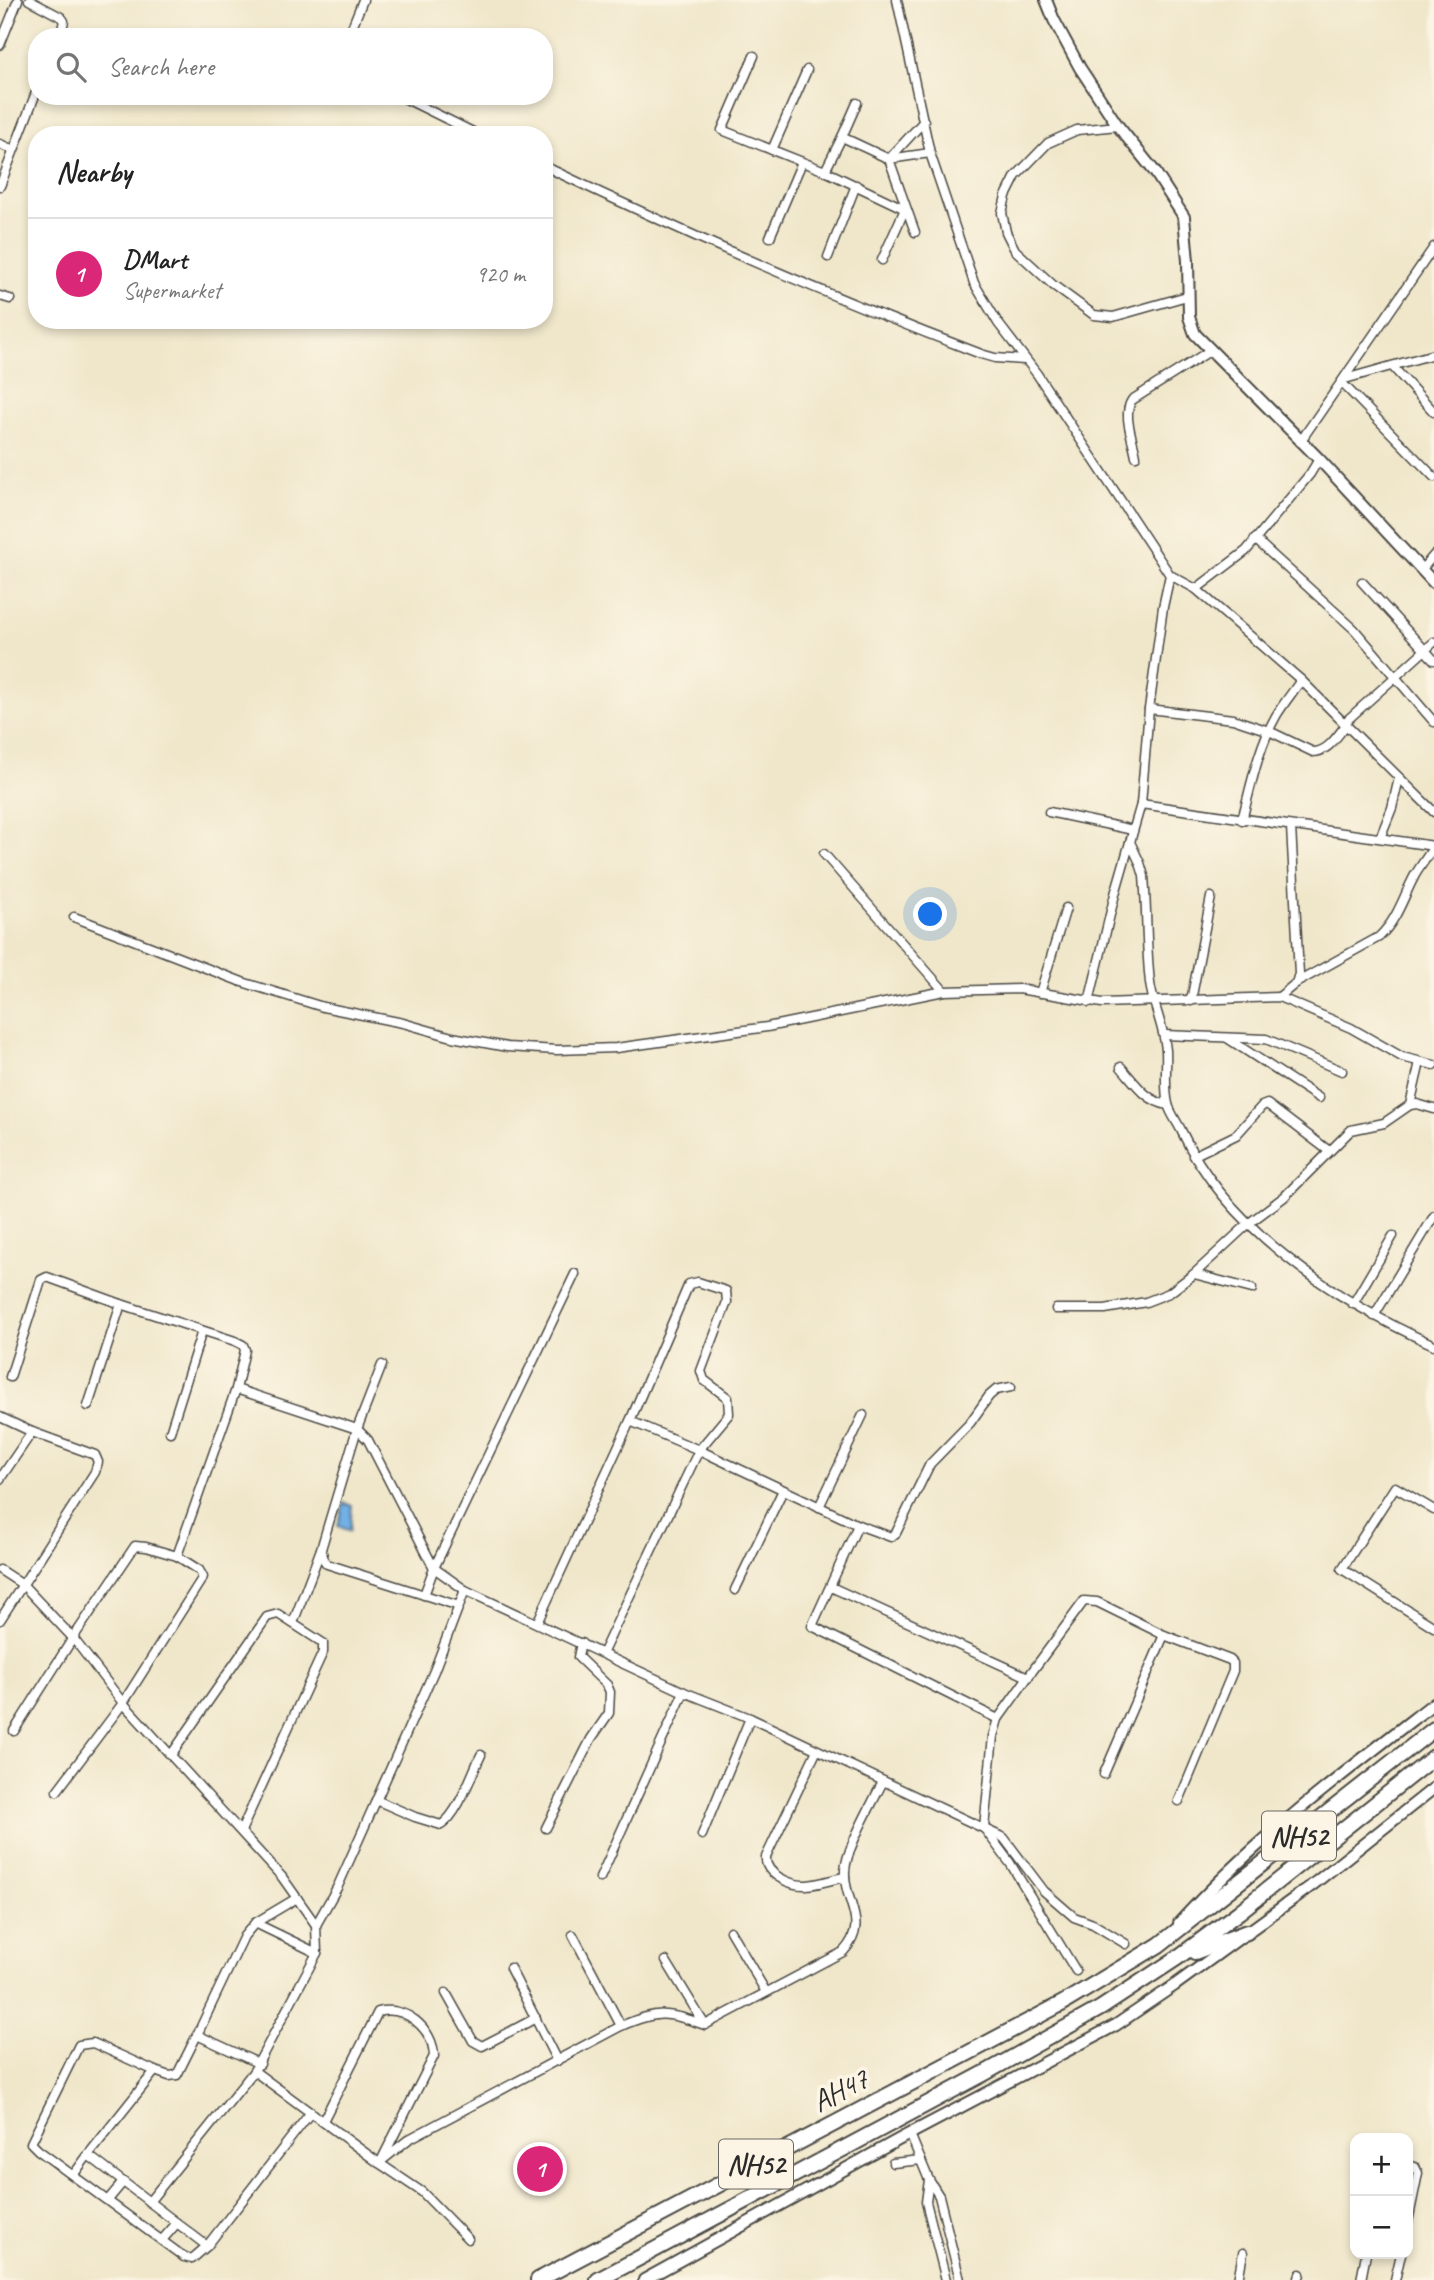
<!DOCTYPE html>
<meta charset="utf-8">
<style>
body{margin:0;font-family:Caveat,sans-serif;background:#f2f2f2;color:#222}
.controls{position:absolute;right:21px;bottom:21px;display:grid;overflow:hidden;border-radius:14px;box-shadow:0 4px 10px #0003}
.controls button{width:63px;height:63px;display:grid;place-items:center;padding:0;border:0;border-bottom:2px solid #e0e0e0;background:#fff;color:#222;font:35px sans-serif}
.you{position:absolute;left:931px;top:915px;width:24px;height:24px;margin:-18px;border:5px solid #fff;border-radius:50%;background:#1a73e8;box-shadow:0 0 0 10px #1a73e833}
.badge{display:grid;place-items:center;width:46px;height:46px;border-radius:50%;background:#db2777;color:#fff;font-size:23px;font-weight:700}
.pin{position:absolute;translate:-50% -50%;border:4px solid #fff;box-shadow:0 2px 7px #0006}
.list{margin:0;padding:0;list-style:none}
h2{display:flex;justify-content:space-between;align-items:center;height:91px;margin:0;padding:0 28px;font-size:30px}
h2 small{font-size:23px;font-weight:400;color:#767676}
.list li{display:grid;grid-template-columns:46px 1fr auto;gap:21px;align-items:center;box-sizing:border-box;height:112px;padding:0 28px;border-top:2px solid #e0e0e0}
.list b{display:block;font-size:26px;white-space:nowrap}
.list p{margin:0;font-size:23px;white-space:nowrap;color:#767676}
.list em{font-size:23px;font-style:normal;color:#767676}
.icon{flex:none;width:38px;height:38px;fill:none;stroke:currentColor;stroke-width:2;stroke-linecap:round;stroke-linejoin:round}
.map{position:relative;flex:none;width:1434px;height:2280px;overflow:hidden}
.search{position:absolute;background:#fff;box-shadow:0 4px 10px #0003;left:28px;top:28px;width:525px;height:77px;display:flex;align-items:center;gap:18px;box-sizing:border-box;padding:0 24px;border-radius:28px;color:#767676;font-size:26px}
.panel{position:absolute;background:#fff;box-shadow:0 4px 10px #0003;left:28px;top:126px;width:525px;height:203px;border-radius:28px}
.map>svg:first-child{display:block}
.water{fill:#72b0e5;stroke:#4e6e88;stroke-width:2}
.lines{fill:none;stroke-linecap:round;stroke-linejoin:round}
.street-casing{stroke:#494743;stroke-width:11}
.secondary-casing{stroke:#494743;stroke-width:14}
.highway-casing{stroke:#494743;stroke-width:18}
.street{stroke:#fff;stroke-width:8}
.secondary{stroke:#fff;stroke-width:10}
.highway{stroke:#fff;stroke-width:14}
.labels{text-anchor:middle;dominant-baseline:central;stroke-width:7;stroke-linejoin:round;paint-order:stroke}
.shield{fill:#fcf5e5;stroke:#6a6863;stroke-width:2}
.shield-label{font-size:28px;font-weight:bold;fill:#2b2b2b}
.street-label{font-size:30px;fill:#2b2b2b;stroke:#fcf5e5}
</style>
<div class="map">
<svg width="1434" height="2280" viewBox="0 0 1434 2280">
<rect width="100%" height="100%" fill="#fcf5e5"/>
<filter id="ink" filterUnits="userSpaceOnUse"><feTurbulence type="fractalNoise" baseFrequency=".0143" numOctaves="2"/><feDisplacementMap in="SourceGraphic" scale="14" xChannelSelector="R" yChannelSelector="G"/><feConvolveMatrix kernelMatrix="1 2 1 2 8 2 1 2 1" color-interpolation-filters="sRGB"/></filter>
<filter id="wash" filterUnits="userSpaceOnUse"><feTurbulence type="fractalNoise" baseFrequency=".00686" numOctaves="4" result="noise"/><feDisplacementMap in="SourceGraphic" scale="28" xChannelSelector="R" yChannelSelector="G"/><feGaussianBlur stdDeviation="1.57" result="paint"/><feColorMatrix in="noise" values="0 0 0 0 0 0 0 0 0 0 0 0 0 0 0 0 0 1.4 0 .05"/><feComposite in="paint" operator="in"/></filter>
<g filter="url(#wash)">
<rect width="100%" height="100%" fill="#f0e7cb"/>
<path class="water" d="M 344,1503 L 352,1506 L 350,1531 L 338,1526 Z"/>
</g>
<g filter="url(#ink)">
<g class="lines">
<defs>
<g id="street">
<path d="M 29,0 L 61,17 L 64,21 L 60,37"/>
<path d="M 897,0 L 930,153 L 974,283 L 998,323 L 1037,374 L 1170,575 L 1196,589 L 1301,680 L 1344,723 L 1434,642"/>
<path d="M 348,37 L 363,0"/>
<path d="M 0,45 L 18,0"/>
<path d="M 754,56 L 722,130 L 825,171 L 842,137 L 889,159 L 924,121"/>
<path d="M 400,96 L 479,135"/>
<path d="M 1118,126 L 1077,130 L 1048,143 L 1016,176 L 1006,196 L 1002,213 L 1006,232 L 1015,250 L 1053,285 L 1094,315 L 1113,317 L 1187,296"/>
<path d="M 842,137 L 857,103"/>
<path d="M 0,144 L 13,150"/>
<path d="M 772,150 L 807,70"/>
<path d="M 544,166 C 688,235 833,298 981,354 L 995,358 L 1025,360"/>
<path d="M 825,171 L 905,209 L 882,260"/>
<path d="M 0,186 L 37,90"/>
<path d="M 915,232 L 889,159 L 930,153"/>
<path d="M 770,237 L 802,162"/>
<path d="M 828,257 L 856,185"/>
<path d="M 0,296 L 10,299"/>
<path d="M 1392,366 L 1434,412"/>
<path d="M 1345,379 L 1434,354"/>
<path d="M 1342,383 L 1434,477"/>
<path d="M 1300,442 L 1434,247"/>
<path d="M 1136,456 C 1133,439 1122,414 1132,400 L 1211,350"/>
<path d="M 1255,539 L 1354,629 L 1434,722"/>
<path d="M 1422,569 L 1434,555"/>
<path d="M 1362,582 L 1434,660"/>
<path d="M 1196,589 L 1246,551 L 1310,474 L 1319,459"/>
<path d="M 1149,709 L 1233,719 L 1269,731 L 1313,752 C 1328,752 1337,736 1346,725"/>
<path d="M 1344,723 L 1434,812"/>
<path d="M 1141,804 L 1434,846"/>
<path d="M 1049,812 L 1133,830"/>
<path d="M 1242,820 C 1251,786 1258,748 1276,716 C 1283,704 1293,692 1301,680"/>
<path d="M 1380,838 L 1392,808 L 1399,778"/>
<path d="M 1130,842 L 1140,863 L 1144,876 C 1147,912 1146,948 1150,983 C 1153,1006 1164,1027 1166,1050 C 1167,1068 1164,1087 1168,1104 C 1170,1113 1178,1123 1182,1132 C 1228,1230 1338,1302 1434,1345"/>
<path d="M 824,854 L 944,991 L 1019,989 L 1102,1003 L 1279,997 L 1351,1028 L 1402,1057 L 1434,1065"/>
<path d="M 74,917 L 242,982 L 323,1007 L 403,1023 L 452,1037 L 507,1047 L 557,1050 L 616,1048 L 767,1027 L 944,991"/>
<path d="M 1296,983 L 1379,937 C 1398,919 1403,897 1415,875 C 1421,865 1428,856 1434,846"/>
<path d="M 1040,993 L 1066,908"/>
<path d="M 1279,997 L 1296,983 L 1299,974 L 1291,827"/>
<path d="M 1191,1001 L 1211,897"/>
<path d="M 1089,1002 L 1115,894 L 1141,804 L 1149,709 L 1163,607 L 1170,575"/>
<path d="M 1164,1035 L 1266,1039 L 1342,1071"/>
<path d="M 1227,1038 L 1319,1098"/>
<path d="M 1121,1067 C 1135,1083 1146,1101 1168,1105"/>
<path d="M 1410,1105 L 1420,1062"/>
<path d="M 1193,1156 L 1236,1135 L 1262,1106 L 1267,1104 L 1329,1151"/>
<path d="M 1194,1274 L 1252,1289"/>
<path d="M 1353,1304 L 1393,1236"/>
<path d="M 1056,1309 L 1105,1309 L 1146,1302 L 1169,1293 L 1194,1274 L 1248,1224 L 1284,1197 L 1351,1130 L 1384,1123 L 1410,1105 L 1417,1104 L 1434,1109"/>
<path d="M 1374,1316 L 1434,1216"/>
<path d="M 382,1365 L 357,1429 L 321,1549 L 324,1560 L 327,1564 L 459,1606"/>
<path d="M 10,1377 L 41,1280 L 47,1277 L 121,1304 L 235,1341 L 243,1345 L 245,1350 L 236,1389 L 357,1429 L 368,1440 L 434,1568 L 465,1590 L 684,1692 L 750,1718 L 1004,1838 L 1044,1891 L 1074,1917 L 1093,1924 L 1126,1944"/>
<path d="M 88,1406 L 121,1304"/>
<path d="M 0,1417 L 32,1432 L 0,1479"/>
<path d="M 170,1432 L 202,1331"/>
<path d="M 819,1507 L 863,1415"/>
<path d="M 1434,1510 L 1395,1487 L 1342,1569 L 1434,1627"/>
<path d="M 858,1525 L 812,1626 L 998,1719"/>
<path d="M 0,1570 L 23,1585 L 73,1638 L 135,1546 L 146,1547 L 177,1556 L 236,1389"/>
<path d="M 831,1587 L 1028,1677 L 998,1719 L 993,1736 L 984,1828 L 1010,1863 L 1076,1971"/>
<path d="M 465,1590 L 434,1671 L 338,1886 L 316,1925 L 317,1953 L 254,2071 L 379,2163 L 422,2192 L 468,2239"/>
<path d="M 735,1590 L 783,1490"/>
<path d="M 424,1595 L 434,1568 L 575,1274"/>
<path d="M 0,1620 L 95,1472 L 98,1462 L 95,1455 L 32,1432"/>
<path d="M 293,1623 L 321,1549"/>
<path d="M 537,1623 L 630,1421 L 699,1450 L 858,1525 L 891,1537 L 896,1533 L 930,1464 L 970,1423 L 989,1396 L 996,1390 L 1011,1387"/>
<path d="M 603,1652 L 699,1450 L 729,1414 L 728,1398 L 704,1380 L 701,1371 L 727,1302 L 726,1291 L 698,1282 L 689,1284 L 630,1421"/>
<path d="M 1028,1677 L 1084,1601 L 1097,1602 L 1164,1635 L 1230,1660 L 1233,1663 L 1233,1671 L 1179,1801"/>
<path d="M 14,1731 L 73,1638 L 123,1703 L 203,1577 L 199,1570 L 177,1556"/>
<path d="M 817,1750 L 766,1857 C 764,1874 791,1886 807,1885 C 819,1884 833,1879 845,1877"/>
<path d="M 171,1755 L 267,1617 L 278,1614 L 323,1643 L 323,1652 L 241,1831"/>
<path d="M 1104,1774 L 1164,1635"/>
<path d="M 57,1791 L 123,1703 L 282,1877 L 316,1925"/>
<path d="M 376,1800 L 415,1817 L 441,1825 C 458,1815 472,1773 481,1755"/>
<path d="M 546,1828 L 591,1739 L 609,1713 L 610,1692 L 607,1685 L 578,1657 L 581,1643"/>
<path d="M 702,1835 L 750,1718"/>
<path d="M 600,1878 L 684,1692"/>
<path d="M 255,1923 L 317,1953"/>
<path d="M 730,1931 L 766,1992"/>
<path d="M 573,1935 L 621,2026"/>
<path d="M 666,1961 L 705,2025"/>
<path d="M 510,1968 L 557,2061"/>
<path d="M 446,1993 L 473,2041 L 482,2046 L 536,2018"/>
<path d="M 197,2035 L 244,1936 L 255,1923 L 297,1898"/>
<path d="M 260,2064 L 197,2035 L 177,2075 L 169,2076 L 155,2071 L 88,2155 L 207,2246 L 311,2112"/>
<path d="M 155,2071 L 93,2043 L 79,2045 L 31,2143 L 38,2150 L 184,2257 L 192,2259 L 207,2246"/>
<path d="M 323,2121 L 378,2012 C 405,2005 433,2028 434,2056 L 381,2161"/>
<path d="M 910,2134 L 929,2180 L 939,2196 L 960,2280"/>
<path d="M 379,2163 L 409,2139 L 621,2026 C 659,2010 666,2012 705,2025 L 843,1952 C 871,1922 843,1903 845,1871 C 846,1848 873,1803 883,1781"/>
<path d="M 893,2163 L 921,2160"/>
<path d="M 1408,2165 L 1415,2167 L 1418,2173 L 1408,2222"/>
<path d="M 74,2174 L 88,2155"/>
<path d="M 929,2180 L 926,2202 L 946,2280"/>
<path d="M 108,2200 L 123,2182"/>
<path d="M 149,2202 L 254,2071"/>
<path d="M 162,2240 L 177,2223"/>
<path d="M 1238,2280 L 1243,2253"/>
<path d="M 1298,2280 L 1300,2274"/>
<path d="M 1361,2280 L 1366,2254"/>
<path d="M 1395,2280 L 1401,2254"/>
</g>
<g id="secondary">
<path d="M 1046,0 L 1054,20 L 1080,68 L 1118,126 L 1155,172 L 1184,217 L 1188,261 L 1189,317 L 1195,334 L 1319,459 L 1434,583"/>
<path d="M 1179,1923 C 1254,1840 1345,1772 1434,1703"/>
<path d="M 644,2280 L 898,2140 L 1116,2025 L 1175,1985 L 1311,1886 L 1434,1788"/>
</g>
<g id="highway">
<path d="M 1195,1952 L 1247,1932"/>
<path d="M 538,2280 L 1063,2003 L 1159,1945 L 1434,1729"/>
<path d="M 598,2280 L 985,2073 L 1101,2008 L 1177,1958 L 1239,1912 L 1434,1757"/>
</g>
</defs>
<use href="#street" class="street-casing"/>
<use href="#secondary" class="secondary-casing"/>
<use href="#highway" class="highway-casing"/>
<use href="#street" class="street"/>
<use href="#secondary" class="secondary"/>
<use href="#highway" class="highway"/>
</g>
</g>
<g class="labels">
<g class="shield">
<rect x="1262" y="1811.5" width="74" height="49" rx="5"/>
<rect x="719" y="2139.5" width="74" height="49" rx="5"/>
</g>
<g class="shield-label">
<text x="1299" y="1836">NH52</text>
<text x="756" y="2164">NH52</text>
</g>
<g class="street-label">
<text transform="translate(840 2090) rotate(-28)">AH47</text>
</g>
</g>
</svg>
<div class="controls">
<button>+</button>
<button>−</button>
</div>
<div class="you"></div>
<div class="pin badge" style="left:540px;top:2169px">1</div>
<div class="search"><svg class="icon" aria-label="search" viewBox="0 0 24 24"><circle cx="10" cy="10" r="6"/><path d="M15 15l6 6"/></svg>Search here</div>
<section class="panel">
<h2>Nearby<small></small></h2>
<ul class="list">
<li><span class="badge">1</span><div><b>DMart</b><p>Supermarket</p></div><em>920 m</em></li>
</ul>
</section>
</div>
